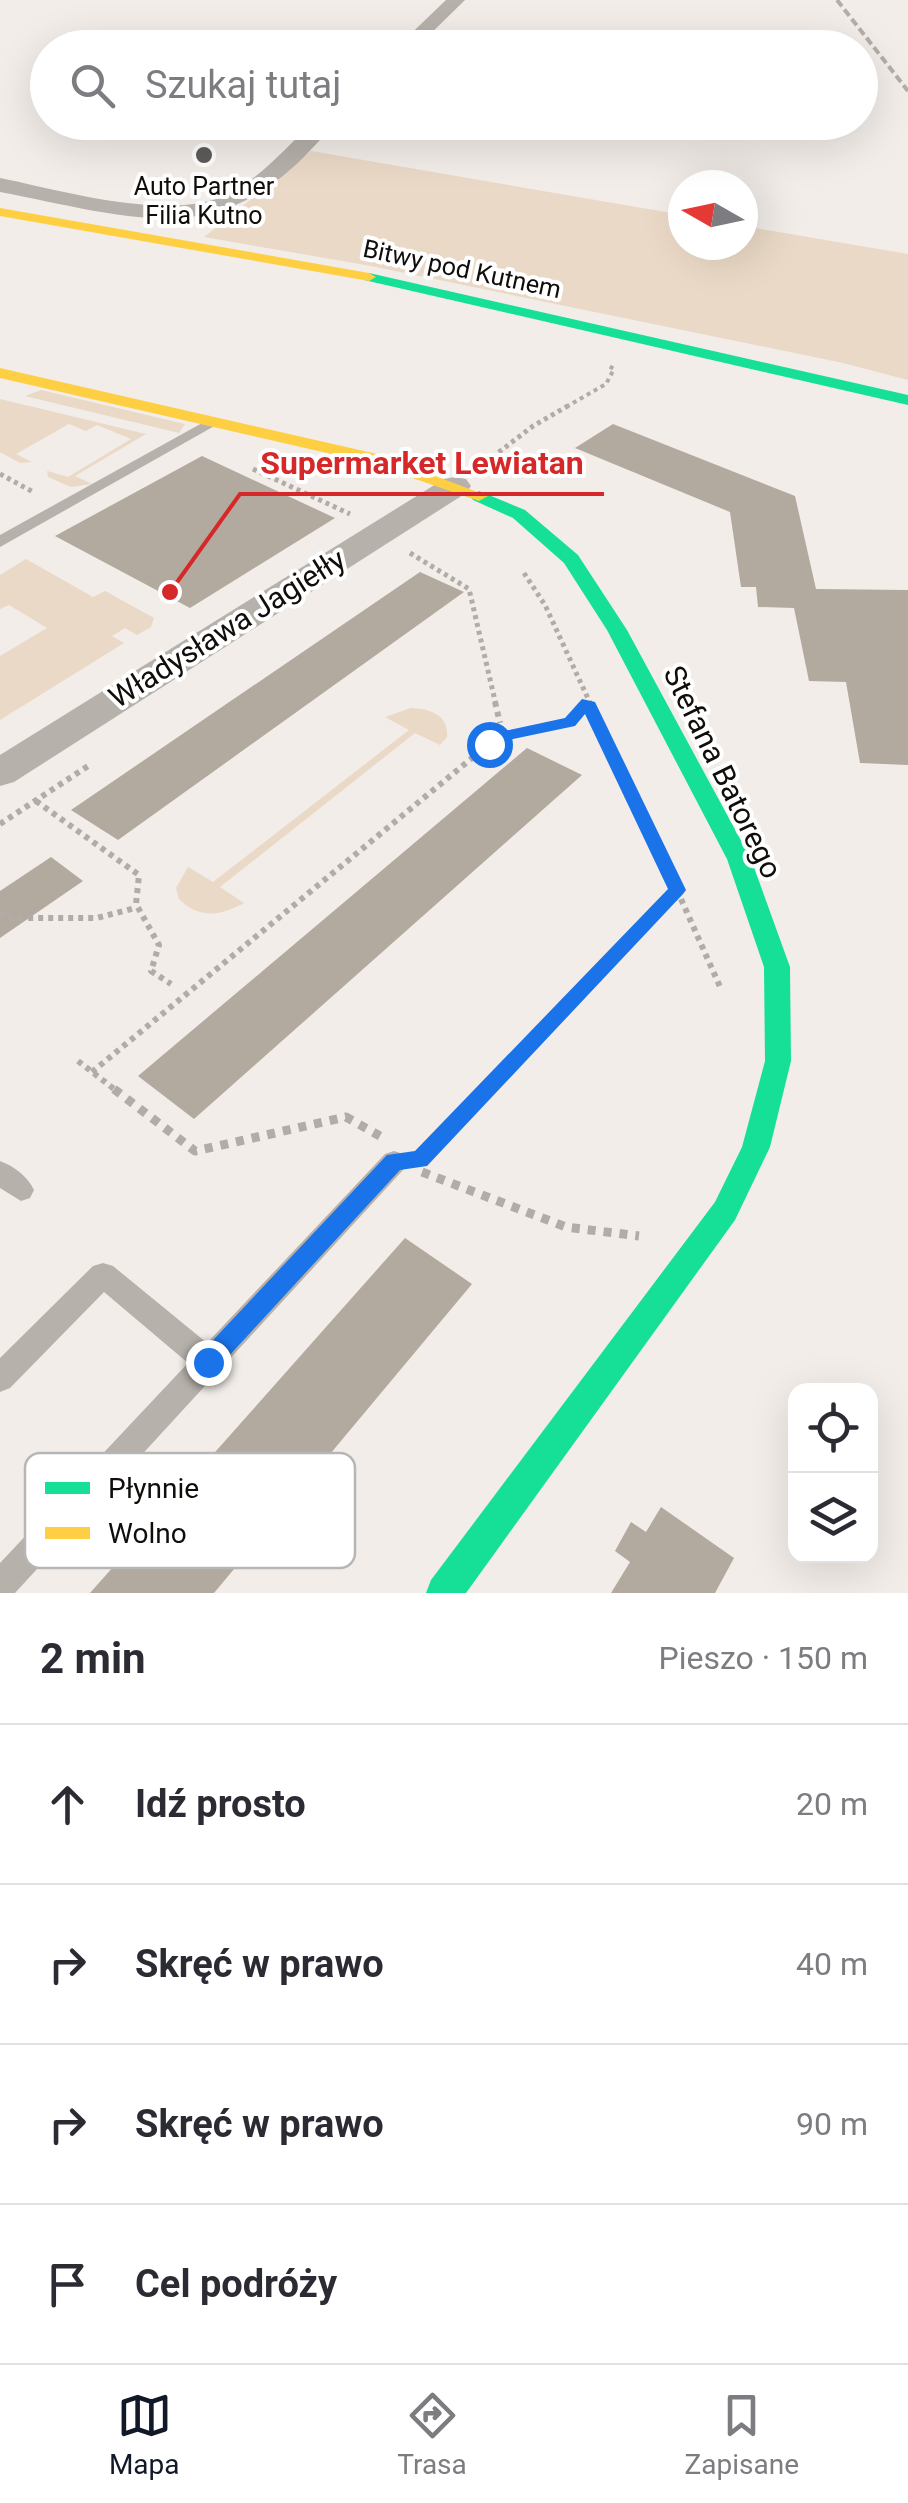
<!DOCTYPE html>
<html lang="pl">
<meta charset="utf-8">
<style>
body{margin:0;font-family:Roboto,sans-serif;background:#f2f2f3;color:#2b2b33}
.controls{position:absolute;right:30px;bottom:30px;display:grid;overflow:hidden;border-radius:20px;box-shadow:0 10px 40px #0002}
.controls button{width:90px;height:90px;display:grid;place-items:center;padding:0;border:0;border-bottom:2px solid #e1e1e2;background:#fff;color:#2b2b33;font:50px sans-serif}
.compass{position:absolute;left:668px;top:170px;width:90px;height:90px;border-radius:50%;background:#fff;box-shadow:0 10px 40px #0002;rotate:279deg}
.stop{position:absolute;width:30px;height:30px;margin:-22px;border:8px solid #1a73e8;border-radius:50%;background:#fff}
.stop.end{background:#1a73e8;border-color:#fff;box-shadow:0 2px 10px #0008}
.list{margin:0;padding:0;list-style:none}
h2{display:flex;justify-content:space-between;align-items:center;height:130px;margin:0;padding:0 40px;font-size:42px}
h2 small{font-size:32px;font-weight:400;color:#7c7c81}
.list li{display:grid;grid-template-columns:65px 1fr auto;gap:30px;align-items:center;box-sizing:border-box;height:160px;padding:0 40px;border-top:2px solid #e1e1e2}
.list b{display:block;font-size:38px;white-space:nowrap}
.list em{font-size:32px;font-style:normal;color:#7c7c81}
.icon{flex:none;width:55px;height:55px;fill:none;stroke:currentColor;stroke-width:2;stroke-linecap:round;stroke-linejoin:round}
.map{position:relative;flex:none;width:908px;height:1593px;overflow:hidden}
.search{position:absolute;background:#fff;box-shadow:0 10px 40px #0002;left:30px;right:30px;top:30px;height:110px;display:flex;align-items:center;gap:25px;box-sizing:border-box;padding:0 35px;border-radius:55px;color:#7c7c81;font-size:38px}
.sheet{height:770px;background:#fff}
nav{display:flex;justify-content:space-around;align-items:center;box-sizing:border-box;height:140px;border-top:2px solid #e1e1e2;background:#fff;font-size:28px;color:#7c7c81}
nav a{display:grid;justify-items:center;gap:5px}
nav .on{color:#111827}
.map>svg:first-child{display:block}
.green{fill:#ead9c6}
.building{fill:#b2a99f}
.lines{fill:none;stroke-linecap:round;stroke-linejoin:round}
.path-far3{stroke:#b1aca7;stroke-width:4;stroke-dasharray:4 4;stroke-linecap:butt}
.path-far2{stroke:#b1aca7;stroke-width:5;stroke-dasharray:4 4;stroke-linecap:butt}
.path-far1{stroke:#b1aca7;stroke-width:6;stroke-dasharray:5 5;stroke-linecap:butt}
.path{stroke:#b1aca7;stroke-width:9;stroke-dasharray:8 8;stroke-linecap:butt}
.lane{fill:#b6b1aa;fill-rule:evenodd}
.street{fill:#b6b1aa;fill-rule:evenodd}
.fast{fill:#16e098;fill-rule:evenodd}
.slow{fill:#ffcf43;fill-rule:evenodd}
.rail{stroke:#b2aea9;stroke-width:4;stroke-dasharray:8 4;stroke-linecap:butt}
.route{fill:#1a73e8}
.poi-dot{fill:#5f5b58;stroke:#fff;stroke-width:4}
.labels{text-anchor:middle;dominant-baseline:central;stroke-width:8;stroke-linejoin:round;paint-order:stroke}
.far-poi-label{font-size:25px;fill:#100d0b;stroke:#fff}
.far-street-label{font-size:25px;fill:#100d0b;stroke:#fff}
.street-label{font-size:30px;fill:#100d0b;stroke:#fff}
.key{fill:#fff;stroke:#b7b6b6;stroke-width:2.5}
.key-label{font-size:28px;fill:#100d0b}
.leader{fill:none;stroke:#d62828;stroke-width:4}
.callout-dot{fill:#d62828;stroke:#fff;stroke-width:4}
.callout-label{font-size:32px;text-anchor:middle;font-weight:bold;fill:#d62828;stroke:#fff;stroke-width:8;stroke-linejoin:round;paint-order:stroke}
</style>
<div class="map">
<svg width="908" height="1593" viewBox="0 0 908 1593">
<rect width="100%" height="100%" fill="#f2ede8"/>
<g class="green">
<path d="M 311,151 L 683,215 L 683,245 L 743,245 L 743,226 L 908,254 L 908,380 L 843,363 L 371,266 L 204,237 Z"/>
<path d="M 41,390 L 185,424 L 179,433 L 25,396 Z"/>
<path d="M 0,399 L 146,434 L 75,476 L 92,484 L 71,487 L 48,477 L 47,471 L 68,477 L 131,439 L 97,425 L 86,431 L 69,424 L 16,454 L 32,462 L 20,463 L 0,452 Z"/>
<path d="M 26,559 L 93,597 L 105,591 L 154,618 L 151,627 L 137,635 L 125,628 L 112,636 L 124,643 L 0,720 L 0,656 L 47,628 L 9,605 L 0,609 L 0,575 Z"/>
<path d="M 411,708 C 429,709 449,714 447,737 L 440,745 L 415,733 L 220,887 L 244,903 C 221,916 198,919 179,899 L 176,888 L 188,867 L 213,882 L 409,730 L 385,717 Z"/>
</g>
<g class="building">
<path d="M 613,424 L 795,496 L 816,589 L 908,590 L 908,765 L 860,763 L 846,682 L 809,681 L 794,608 L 758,607 L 756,587 L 741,587 L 730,512 L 575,448 Z"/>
<path d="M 202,456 L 335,518 L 190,608 L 55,536 Z"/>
<path d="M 420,572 L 464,592 L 118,840 L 71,810 Z"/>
<path d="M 527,748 L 582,775 L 194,1119 L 138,1076 Z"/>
<path d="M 51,857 L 83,881 L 0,938 L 0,891 Z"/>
<path d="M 405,1238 L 472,1284 L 214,1593 L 90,1593 Z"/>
<path d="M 661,1507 L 734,1558 L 715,1593 L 611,1593 L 630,1562 L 615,1551 L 631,1522 L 646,1532 Z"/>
</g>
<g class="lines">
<path class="path-far3" d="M 566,407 L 606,384 L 614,369 L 607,365"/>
<g class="path-far2">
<path d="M 486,462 L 533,426 L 571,404"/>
<path d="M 253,469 L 350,514"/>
<path d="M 0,474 L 35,493"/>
<path d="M 410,553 L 469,589 L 496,705"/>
<path d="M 524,573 L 545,605 L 591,705"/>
</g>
<g class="path-far1">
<path d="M 495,702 L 500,723"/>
<path d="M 36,801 L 139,875 L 136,904 L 159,945 L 151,971 L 171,984"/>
<path d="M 0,824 L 91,764"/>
<path d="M 677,890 L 721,989"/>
<path d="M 0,913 L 6,918 L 97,918 L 135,908"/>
<path d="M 78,1061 L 118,1092"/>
<path d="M 92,1072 L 489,744 L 509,735 L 570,722 L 588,702"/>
<path d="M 485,1092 L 677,890 L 590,702"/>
</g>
<g class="path">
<path d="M 114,1089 L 195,1151 L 346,1117 L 380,1136"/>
<path d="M 425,1154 L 487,1089"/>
<path d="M 422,1172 L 566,1227 L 639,1236"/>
</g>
<g class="lane">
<path d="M 213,417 L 220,421 L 218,424 L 0,547 L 0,535 Z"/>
<path d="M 394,1151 L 403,1154 L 407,1162 L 403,1170 L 15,1593 L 0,1593 L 0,1563 L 188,1363 L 104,1292 L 10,1388 L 0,1392 L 0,1358 L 93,1266 L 103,1263 L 113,1266 L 207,1343 L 385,1154 Z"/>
<path d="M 0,1161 C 14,1166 28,1177 34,1190 L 30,1198 L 21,1201 L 0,1188 Z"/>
</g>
<g class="street">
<path d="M 446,0 L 465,0 L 416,48 L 396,48 Z"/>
<path d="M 313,122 L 335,122 C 228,256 147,220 0,192 L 0,178 C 61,190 173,224 230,193 C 261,177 287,147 313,122 Z"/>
<path d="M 455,477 L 466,479 L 471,486 L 466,493 L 14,782 L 0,786 L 0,755 L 444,479 Z"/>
</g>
<g class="fast">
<path d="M 369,273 L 908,395 L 908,405 L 364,280 L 362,277 Z"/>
<path d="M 479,491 L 525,510 L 578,555 L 627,630 L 751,859 L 790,967 L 791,1061 L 770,1147 L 735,1220 L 466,1593 L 426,1593 L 431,1580 L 715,1202 L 742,1147 L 765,1061 L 764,967 L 727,859 L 607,630 L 564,563 L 513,518 L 473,500 L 470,496 Z"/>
</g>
<g class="slow">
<path d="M 0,208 L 369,273 L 376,277 L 369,281 L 0,216 Z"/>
<path d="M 0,368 L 377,454 L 488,496 L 479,501 L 366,462 L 0,378 Z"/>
</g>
<path class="rail" d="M 837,0 L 908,91"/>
</g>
<path class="route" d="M 582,699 L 595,702 L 686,890 L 683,894 L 427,1166 L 400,1170 L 216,1370 L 208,1373 L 200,1370 L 197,1362 L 200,1354 L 387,1155 L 415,1151 L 668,889 L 585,714 L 575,726 L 513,739 L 489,749 L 481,744 L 504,731 L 565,718 Z"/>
<circle class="poi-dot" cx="204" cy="155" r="10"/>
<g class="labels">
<g class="far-poi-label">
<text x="204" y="186">Auto Partner<tspan x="204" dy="29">Filia Kutno</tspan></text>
</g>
<g class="far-street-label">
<text transform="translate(462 269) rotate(12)">Bitwy pod Kutnem</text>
</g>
<g class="street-label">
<text transform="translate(227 628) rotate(-32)">Władysława Jagiełły</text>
<text transform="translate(723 772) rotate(64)">Stefana Batorego</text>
</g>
</g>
<rect x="25" y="1453" width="330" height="115" rx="15" class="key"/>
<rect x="45" y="1482" width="45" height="12" fill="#16e098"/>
<rect x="45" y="1527" width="45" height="12" fill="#ffcf43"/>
<g class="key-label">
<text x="108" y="1498">Płynnie</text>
<text x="108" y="1543">Wolno</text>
</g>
<path class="leader" d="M170 592L240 494H604"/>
<circle class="callout-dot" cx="170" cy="592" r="10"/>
<g class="callout-label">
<text x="422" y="474">Supermarket Lewiatan</text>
</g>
</svg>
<div class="controls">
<button><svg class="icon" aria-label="locate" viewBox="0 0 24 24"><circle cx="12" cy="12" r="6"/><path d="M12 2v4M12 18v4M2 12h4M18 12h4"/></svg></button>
<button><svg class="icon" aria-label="layers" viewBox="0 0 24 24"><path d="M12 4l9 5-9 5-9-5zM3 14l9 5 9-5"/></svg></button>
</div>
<svg class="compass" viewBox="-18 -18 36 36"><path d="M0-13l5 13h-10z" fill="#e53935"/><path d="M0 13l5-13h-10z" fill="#7c7c81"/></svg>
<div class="stop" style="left:489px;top:744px"></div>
<div class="stop end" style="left:208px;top:1362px"></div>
<div class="search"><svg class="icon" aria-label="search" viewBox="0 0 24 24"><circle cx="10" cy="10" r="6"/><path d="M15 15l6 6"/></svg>Szukaj tutaj</div>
</div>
<section class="sheet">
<h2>2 min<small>Pieszo · 150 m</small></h2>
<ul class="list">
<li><svg class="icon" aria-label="ahead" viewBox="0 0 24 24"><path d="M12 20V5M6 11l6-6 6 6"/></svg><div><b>Idź prosto</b></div><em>20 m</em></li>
<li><svg class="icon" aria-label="right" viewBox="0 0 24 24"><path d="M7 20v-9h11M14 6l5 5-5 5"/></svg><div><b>Skręć w prawo</b></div><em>40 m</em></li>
<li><svg class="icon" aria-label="right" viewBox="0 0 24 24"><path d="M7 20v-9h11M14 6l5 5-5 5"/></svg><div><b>Skręć w prawo</b></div><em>90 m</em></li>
<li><svg class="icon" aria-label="arrive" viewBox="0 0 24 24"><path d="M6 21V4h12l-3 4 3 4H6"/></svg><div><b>Cel podróży</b></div></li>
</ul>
</section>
<nav>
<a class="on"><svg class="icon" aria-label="map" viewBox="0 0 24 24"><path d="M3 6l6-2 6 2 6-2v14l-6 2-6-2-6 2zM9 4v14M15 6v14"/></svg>Mapa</a>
<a><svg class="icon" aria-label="directions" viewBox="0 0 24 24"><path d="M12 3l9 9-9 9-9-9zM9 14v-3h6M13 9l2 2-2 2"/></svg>Trasa</a>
<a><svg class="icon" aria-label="saved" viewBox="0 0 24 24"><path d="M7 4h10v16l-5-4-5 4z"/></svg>Zapisane</a>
</nav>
